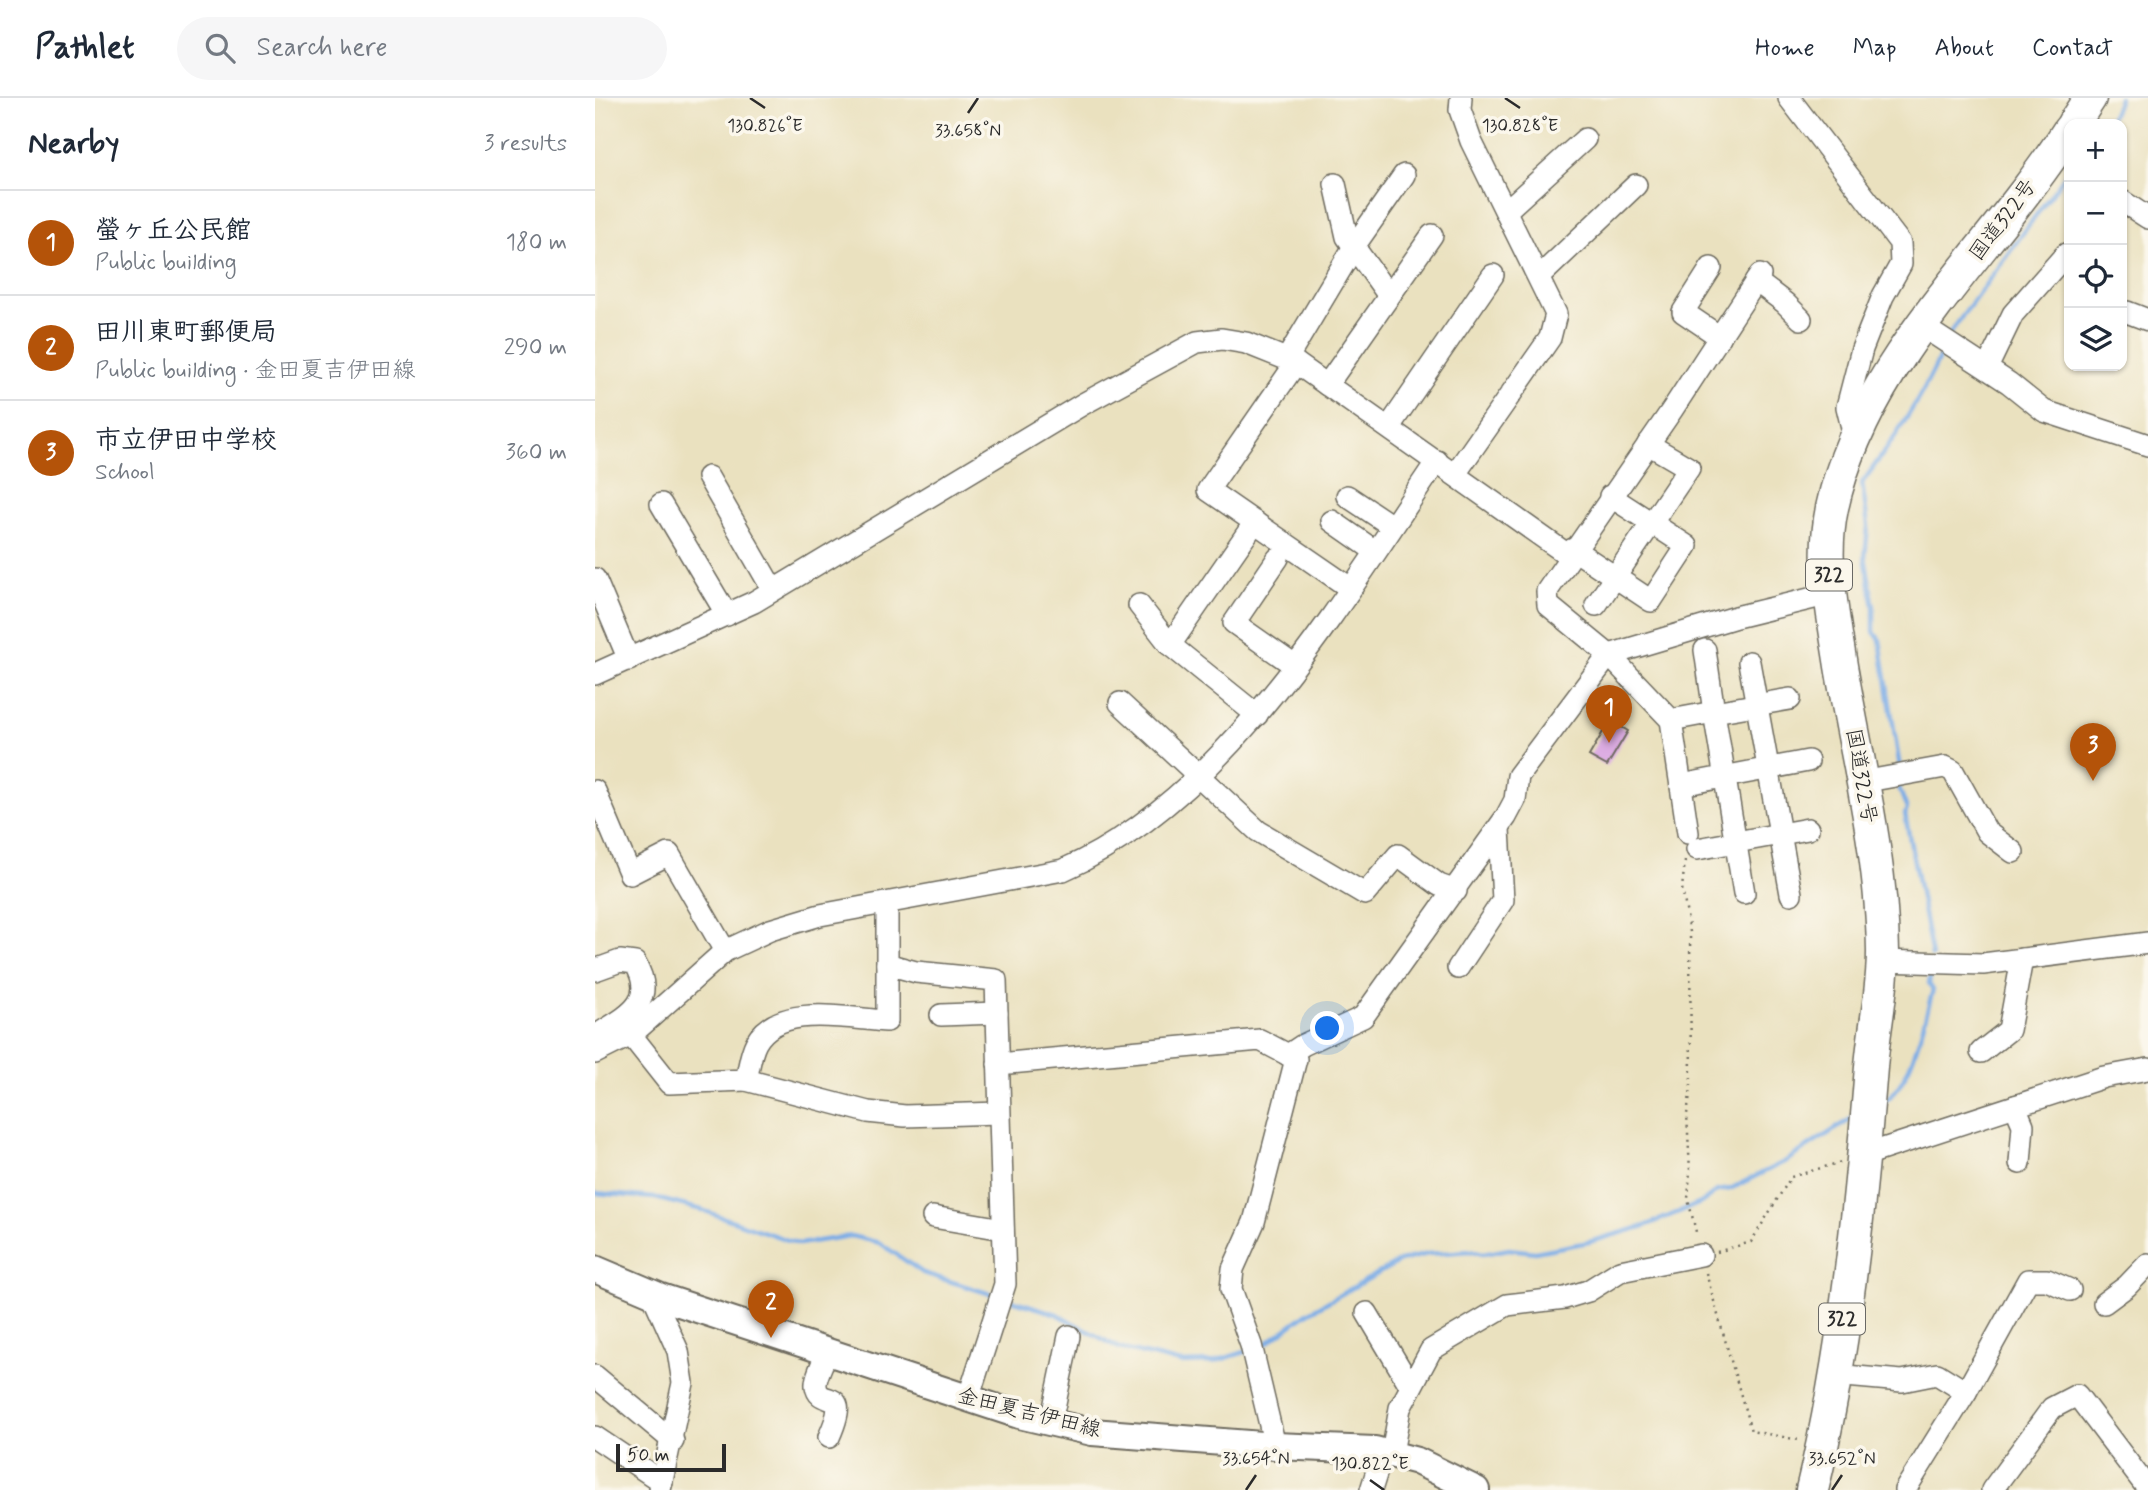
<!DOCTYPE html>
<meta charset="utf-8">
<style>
body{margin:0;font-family:Mynerve,"Klee One",sans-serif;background:#f6f6f7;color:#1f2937}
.controls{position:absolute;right:21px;top:21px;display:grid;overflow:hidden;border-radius:14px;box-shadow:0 2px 5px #0004}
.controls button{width:63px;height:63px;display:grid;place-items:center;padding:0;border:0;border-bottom:2px solid #e0e1e3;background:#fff;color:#1f2937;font:35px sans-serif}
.scale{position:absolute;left:21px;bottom:18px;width:110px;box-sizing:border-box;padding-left:7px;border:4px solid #2b2b2b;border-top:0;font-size:19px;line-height:24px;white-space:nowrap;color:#2b2b2b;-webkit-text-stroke:5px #fbf7ec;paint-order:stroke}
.you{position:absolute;left:733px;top:931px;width:24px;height:24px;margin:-18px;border:5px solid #fff;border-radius:50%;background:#1a73e8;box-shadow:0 0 0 10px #1a73e833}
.badge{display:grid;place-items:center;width:46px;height:46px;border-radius:50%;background:#b45309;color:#fff;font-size:23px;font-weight:700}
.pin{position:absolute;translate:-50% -58px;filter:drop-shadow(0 2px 4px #0008)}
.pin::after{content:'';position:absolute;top:37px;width:24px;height:21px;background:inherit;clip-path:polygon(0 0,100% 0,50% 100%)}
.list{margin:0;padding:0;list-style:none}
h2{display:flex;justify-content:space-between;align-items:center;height:91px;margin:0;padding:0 28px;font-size:30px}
h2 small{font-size:23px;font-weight:400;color:#747a83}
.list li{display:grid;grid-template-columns:46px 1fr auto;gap:21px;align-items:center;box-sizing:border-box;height:105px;padding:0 28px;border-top:2px solid #e0e1e3}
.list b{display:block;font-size:26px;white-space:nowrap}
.list p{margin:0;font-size:23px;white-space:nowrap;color:#747a83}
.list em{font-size:23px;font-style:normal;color:#747a83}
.icon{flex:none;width:38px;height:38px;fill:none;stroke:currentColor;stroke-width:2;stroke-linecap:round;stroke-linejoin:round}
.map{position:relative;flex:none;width:1553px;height:1392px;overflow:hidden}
header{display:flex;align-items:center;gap:42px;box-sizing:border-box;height:98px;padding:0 35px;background:#fff;border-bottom:2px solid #e0e1e3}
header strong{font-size:33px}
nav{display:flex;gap:38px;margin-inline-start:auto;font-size:24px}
.search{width:490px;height:63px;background:#f6f6f7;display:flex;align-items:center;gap:18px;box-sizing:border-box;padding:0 24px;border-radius:38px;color:#747a83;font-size:26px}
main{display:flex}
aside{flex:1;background:#fff}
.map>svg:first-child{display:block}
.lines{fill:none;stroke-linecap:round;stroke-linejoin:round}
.stream{stroke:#7aace6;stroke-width:4.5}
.building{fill:#ddade3}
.minor-casing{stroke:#6e6b5f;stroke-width:24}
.major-casing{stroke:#6e6b5f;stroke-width:30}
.highway-casing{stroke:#6e6b5f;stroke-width:35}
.path{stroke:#6e6b5f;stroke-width:2.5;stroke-dasharray:2 5;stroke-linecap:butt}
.minor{stroke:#fff;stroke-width:21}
.major{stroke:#fff;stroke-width:26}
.highway{stroke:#fff;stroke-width:32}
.ticks{fill:none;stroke:#2b2b2b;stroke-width:2.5}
.labels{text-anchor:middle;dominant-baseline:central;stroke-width:7;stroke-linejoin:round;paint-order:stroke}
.shield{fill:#fbf7ec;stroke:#696865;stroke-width:2}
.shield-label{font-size:19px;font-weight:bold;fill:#2b2b2b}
.street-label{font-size:21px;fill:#2b2b2b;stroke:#fbf7ec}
.ticks-label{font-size:18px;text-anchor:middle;fill:#2b2b2b;stroke:#fbf7ec;stroke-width:7;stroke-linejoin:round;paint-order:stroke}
</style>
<header>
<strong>Pathlet</strong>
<div class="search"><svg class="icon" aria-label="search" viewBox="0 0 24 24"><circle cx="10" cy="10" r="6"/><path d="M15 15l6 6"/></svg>Search here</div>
<nav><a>Home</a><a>Map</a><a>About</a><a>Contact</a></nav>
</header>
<main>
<aside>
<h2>Nearby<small>3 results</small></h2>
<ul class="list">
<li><span class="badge">1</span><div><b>螢ヶ丘公民館</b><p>Public building</p></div><em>180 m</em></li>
<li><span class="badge">2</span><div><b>田川東町郵便局</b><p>Public building · 金田夏吉伊田線</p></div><em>290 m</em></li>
<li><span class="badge">3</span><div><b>市立伊田中学校</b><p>School</p></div><em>360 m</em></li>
</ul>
</aside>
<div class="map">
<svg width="1553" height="1392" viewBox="0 0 1553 1392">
<rect width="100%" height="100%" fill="#fbf7ec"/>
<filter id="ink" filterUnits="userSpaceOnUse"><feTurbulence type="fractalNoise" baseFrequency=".0143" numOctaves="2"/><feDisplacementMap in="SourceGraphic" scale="14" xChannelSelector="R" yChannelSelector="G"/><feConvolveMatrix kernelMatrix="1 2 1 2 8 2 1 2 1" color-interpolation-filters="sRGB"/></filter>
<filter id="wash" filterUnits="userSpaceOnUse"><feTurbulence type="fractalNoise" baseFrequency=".00686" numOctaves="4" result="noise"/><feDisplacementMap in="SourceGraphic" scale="28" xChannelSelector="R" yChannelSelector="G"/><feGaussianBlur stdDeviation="1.57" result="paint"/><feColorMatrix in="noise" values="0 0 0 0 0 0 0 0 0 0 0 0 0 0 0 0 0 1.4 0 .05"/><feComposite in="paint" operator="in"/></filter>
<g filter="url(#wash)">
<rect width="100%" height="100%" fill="#eae1bf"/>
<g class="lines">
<g class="stream">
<path d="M 1510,26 L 1519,14 L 1524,0"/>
<path d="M 1353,238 L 1474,72"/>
<path d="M 1305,670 L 1285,542 L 1279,534 L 1279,509 L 1270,459 L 1273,428 L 1267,385 C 1299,341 1328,299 1349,249"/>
<path d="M 1305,682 L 1304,690 L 1312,711 L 1310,716 L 1337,858"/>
<path d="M 1285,1006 C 1317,989 1328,925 1338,892 L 1334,886 L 1337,870"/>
<path d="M 0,1095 L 60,1100 L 107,1112 L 204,1146 L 256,1138 L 285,1145 L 328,1175 L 399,1197"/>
<path d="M 410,1200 L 462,1216 L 524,1250 L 586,1265 L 618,1264 L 653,1253"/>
<path d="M 665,1250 L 711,1216 L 805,1163 L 832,1156 L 876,1153 L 888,1156 L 914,1151 L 940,1154 L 994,1144 L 1050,1128 L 1108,1104 L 1122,1093 L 1135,1091 L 1191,1063 L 1259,1019"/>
</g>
</g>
<g id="blocks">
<path class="building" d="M 1015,622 L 1033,633 L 1012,668 L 994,658 Z"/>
</g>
</g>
<g filter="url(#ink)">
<use href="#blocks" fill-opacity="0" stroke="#6e6b5f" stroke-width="2"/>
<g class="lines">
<defs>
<g id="minor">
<path d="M 1194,0 L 1305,145 L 1306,166 L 1288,198 L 1267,251 L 1252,309 L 1259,338"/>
<path d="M 740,86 L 752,139 L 794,198"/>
<path d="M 1527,103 L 1553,120"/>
<path d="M 912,112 L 990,41"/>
<path d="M 1116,170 L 1088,214 L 1125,239"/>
<path d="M 944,179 L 1041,87"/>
<path d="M 1161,183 L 1190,205 L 1206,221"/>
<path d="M 1532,214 L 1553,222"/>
<path d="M 1327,228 L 1414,285 L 1449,313 L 1553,347"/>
<path d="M 693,259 L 760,147 L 809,77"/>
<path d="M 701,265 L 613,392 L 755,490"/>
<path d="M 1392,270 L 1418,216 L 1471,156"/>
<path d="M 732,287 L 837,137"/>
<path d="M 794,329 L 898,177"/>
<path d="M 860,376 L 955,240 L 961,216 L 876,43 L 865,12 L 866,0"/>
<path d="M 113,379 L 178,492"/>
<path d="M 752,398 L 797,428"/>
<path d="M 66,406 L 132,517"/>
<path d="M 737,423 L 780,453"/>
<path d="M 978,451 L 1056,503 L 1092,448 L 1015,398"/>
<path d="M 683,460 L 639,525 L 700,568"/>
<path d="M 0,481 L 34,562"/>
<path d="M 544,507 L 575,547 L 662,617"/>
<path d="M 1001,507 L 1094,370 L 1053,346"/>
<path d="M 575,547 L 660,424"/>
<path d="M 1110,552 L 1119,614 L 1195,601"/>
<path d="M 1154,564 L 1196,796"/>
<path d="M 0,576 L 159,504 L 488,306 L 602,244 L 627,241 L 651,245 L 701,265 L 973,457"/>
<path d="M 525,605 L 663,733 L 770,796 L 803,757 L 844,787 L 861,793"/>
<path d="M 1076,622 L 1119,614 L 1149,795"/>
<path d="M 1267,684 L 1350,669 L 1358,673 L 1392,734 L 1418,754"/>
<path d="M 1086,687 L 1213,663"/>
<path d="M 0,693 L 35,776 L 74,756 L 130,853"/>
<path d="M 1093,735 L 1076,622 L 1014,557 L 953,507 L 952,493 L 1077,312 L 1165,177"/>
<path d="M 1102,751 L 1213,731"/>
<path d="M 1287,863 L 1388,866 L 1553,845"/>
<path d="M 292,866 L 321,874 L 401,882 L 410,1186 L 373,1301"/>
<path d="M 863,870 L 908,802 L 904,731"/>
<path d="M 0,872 L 25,863 L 40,865 C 64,905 30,919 0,938"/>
<path d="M 346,917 L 402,915"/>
<path d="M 36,937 L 74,985 L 151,982 C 154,971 155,956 161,945 C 183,904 253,921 292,923 L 292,805"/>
<path d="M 1386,954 L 1414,932 L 1427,861"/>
<path d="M 0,955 L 36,937 L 130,853 L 175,832 L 225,817 L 468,772 C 631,701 745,505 842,363"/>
<path d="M 693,957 L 708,947 L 768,919 L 911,719 L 920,702 L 923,678 L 1014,557 L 1141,519 L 1235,496"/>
<path d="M 403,966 L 665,942 L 701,961 L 659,1124 L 638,1171 L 636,1191 L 656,1247 L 680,1348"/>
<path d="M 151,982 L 273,1014 L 310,1018 L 404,1015"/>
<path d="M 1420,1008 L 1428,1027 L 1425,1065"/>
<path d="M 1270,1057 L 1509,979 L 1553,971"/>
<path d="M 338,1119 L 408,1131"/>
<path d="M 57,1195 L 83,1253 L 88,1285 L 65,1392"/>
<path d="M 1509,1205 L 1532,1188 L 1553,1166"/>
<path d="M 772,1215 L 816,1289"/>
<path d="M 232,1254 C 229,1263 220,1279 221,1288 C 224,1312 258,1285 234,1339"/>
<path d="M 1239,1277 L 1307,1283 L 1342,1276 L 1371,1294"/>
<path d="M 0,1278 L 78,1343"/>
<path d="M 456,1324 L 474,1238"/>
<path d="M 0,1339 L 67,1384"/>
<path d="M 797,1356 L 805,1310 L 836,1252 L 912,1207 L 970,1200 L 993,1193 L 1025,1173 L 1106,1157"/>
<path d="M 776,1392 L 788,1354"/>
<path d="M 1310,1392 L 1371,1294 L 1433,1182 L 1452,1182 L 1475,1192"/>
<path d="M 1397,1392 L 1457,1310 L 1482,1297 L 1553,1391"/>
</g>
<path id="major" d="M 0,1171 L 66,1199 L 424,1317 L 497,1334 L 680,1348 L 780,1352 L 822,1363 L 881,1392"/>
<g id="highway">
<path d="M 1478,26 L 1495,0"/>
<path d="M 1217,1392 C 1250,1257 1265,1108 1276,969 C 1279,931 1288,892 1288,854 C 1287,758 1262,662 1246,568 C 1238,516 1226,462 1237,410 C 1269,262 1395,155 1474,32"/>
</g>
</defs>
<use href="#minor" class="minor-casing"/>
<use href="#major" class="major-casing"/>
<use href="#highway" class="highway-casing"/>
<g class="path">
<path d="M 1090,763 L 1087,790 L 1095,834 L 1096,990 L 1092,1016 L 1095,1073 L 1093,1101 L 1102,1138"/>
<path d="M 1122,1154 L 1156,1144 L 1196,1079 L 1246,1064"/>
<path d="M 1111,1175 L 1156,1333 L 1204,1342"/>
</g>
<use href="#minor" class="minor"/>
<use href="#major" class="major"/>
<use href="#highway" class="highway"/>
</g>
</g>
<path class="ticks" d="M 155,0 L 170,10M 910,0 L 925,10M 373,15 L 383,0M 775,1382 L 789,1392M 651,1392 L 661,1377M 1237,1392 L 1247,1377"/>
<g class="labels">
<g class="shield">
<rect x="1211" y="461.5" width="46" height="31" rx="5"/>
<rect x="1224" y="1205.5" width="46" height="31" rx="5"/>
</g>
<g class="shield-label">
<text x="1234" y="477">322</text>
<text x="1247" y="1221">322</text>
</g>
<g class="street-label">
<text transform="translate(1408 122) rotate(-53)">国道322号</text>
<text transform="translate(1266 678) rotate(80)">国道322号</text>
<text transform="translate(434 1315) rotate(14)">金田夏吉伊田線</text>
</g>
</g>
<g class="ticks-label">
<text x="170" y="33">130.826°E</text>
<text x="925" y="33">130.828°E</text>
<text x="373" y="38">33.658°N</text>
<text x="661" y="1366">33.654°N</text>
<text x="1247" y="1366">33.652°N</text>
<text x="775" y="1371">130.822°E</text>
</g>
</svg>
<div class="controls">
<button>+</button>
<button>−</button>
<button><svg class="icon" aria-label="locate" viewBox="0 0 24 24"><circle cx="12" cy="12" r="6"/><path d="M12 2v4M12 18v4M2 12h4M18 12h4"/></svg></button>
<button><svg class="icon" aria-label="layers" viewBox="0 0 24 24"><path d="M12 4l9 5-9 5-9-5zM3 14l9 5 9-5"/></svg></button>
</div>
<div class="scale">50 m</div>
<div class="you"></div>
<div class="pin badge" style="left:1014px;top:645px">1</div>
<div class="pin badge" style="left:176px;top:1240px">2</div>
<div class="pin badge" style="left:1498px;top:683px">3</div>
</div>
</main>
